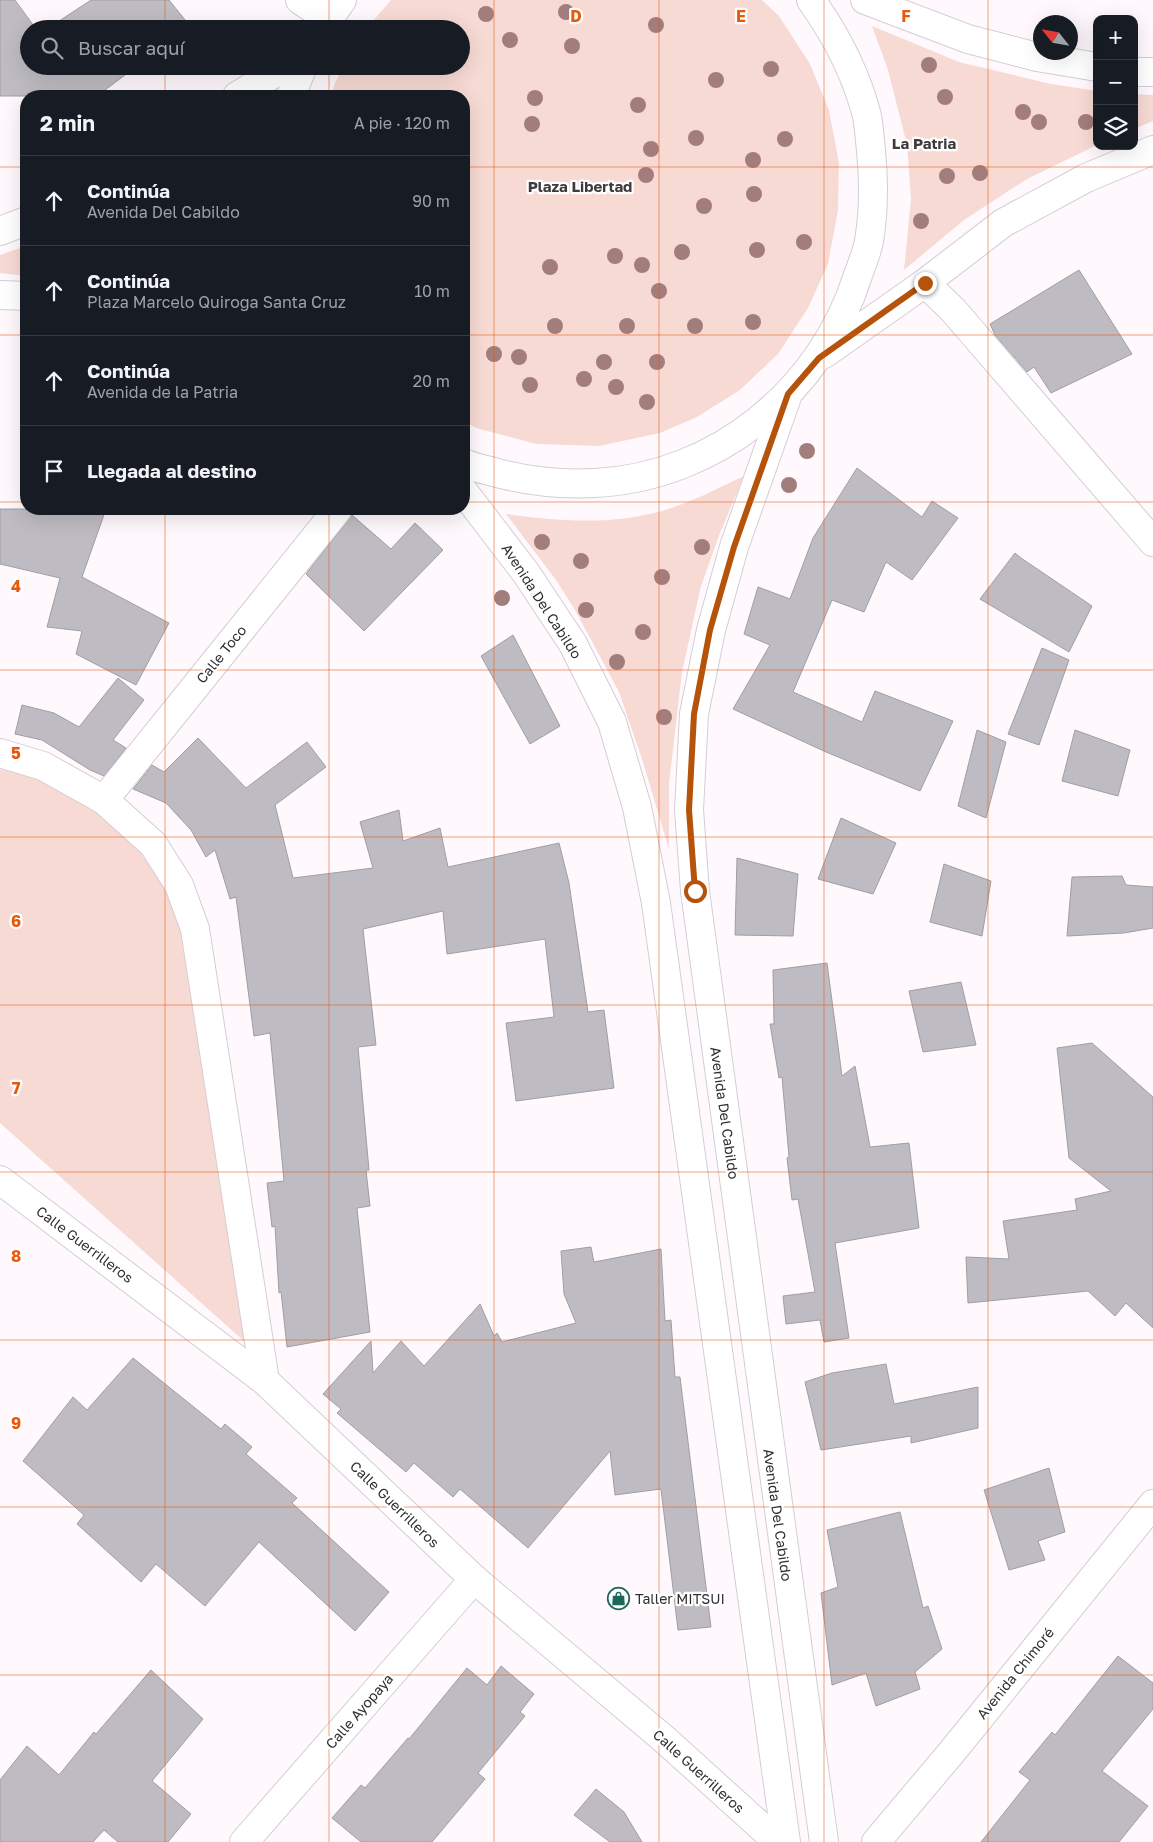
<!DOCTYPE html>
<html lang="es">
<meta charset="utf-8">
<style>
body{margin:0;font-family:"Golos Text",sans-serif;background:#20242c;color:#f1f3f6}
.controls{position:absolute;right:15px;top:15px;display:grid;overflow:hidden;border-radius:10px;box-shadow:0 5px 20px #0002}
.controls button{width:45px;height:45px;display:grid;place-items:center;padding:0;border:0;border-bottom:1px solid #363941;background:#171b24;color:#f1f3f6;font:25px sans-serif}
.compass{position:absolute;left:1033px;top:15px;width:45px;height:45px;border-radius:50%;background:#171b24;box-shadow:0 5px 20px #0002;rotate:301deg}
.stop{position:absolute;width:15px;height:15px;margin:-11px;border:4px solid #b45309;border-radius:50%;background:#fff}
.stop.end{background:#b45309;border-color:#fff;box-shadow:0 1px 5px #0008}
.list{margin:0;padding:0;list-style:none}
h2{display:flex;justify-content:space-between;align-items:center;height:65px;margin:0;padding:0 20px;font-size:21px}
h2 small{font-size:16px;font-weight:400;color:#9ea1a6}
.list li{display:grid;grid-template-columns:32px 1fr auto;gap:15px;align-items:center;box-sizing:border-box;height:90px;padding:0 20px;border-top:1px solid #363941}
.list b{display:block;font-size:19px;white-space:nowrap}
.list p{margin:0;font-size:16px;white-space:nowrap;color:#9ea1a6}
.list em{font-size:16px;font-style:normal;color:#9ea1a6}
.icon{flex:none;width:28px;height:28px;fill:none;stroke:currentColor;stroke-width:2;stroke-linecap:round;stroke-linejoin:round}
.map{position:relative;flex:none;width:1153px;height:1842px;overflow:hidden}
.search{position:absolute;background:#171b24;box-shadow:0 5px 20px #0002;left:20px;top:20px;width:450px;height:55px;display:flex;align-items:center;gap:12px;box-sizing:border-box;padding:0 18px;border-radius:28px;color:#9ea1a6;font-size:19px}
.panel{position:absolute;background:#171b24;box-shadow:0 5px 20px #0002;left:20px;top:90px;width:450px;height:425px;border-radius:20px}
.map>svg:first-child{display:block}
.green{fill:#f8dad4}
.building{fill:#bebcc2;stroke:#a09ea5}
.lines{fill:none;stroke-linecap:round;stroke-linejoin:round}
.minor-casing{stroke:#d4ced3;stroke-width:30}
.major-casing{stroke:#d4ced3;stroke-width:30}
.minor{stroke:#fff;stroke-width:28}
.major{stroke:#fff;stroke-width:28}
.tree{fill:#a27d7b}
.route{stroke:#b45309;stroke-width:6}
.grid{fill:none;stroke:#e8590c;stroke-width:1;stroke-opacity:0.55}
.labels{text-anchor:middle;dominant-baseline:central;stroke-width:4.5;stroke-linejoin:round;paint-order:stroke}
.street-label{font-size:14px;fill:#312f31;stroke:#fff}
.poi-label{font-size:14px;fill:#312f31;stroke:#fff;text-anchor:start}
.neighbourhood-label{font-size:15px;font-weight:bold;fill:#3f3a3e;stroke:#fff}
.grid-label{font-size:16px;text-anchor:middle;font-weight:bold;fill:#e8590c;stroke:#fff;stroke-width:4.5;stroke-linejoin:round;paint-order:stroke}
</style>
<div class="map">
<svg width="1153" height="1842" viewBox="0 0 1153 1842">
<rect width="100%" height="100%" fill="#fff9fe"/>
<g class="green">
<path d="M 391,0 L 762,0 L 779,16 L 810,64 L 829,110 L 839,163 L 838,210 L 828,264 L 808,308 L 778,354 L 740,390 L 697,417 L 660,433 L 599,446 L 536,444 L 476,428 L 464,421 L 464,96 L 331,96 L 335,83 L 344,66 L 461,66 L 461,29 L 366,29 Z"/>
<path d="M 872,26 L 959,62 L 1051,84 L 1097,91 L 1097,145 L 1027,179 L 964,220 L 904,270 L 911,199 L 907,145 L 888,70 Z"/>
<path d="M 1134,94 L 1153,95 L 1153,121 L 1134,129 Z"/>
<path d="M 26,246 L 26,276 L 0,273 L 0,255 Z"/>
<path d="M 744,476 L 720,533 L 701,586 L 682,672 L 669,784 L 669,849 L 642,759 L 619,692 L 575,610 L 556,580 L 506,514 C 562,522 623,526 677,506 C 700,498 722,486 744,476 Z"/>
<path d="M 0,769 C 64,781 126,823 159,879 C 164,887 170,894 173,902 C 177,913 179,925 182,936 L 227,1212 L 245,1342 L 0,1123 Z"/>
</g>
<g class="building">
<path d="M 0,0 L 15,0 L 36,29 L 29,29 L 29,66 L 137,66 L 97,96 L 0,96 Z"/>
<path d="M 91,0 L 169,0 L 190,26 L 186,29 L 47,29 Z"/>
<path d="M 1079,270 L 1132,354 L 1051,393 L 1034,367 L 1027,372 L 995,335 L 990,324 Z"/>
<path d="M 857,468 L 922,517 L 932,501 L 958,518 L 912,580 L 886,562 L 864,612 L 832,600 L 793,692 L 862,722 L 875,691 L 953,721 L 920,791 L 826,752 L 733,709 L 770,645 L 744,634 L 758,587 L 790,599 L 813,538 Z"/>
<path d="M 0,509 L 106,509 L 82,577 L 169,623 L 136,685 L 76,654 L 82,631 L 47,627 L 60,578 L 0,564 Z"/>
<path d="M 352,515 L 391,549 L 415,523 L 443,550 L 364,631 L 306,574 Z"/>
<path d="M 1015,553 L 1021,558 L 1092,606 L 1069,652 L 980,599 Z"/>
<path d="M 513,635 L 560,726 L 530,744 L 481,656 Z"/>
<path d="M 1042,648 L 1069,660 L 1039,745 L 1008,734 Z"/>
<path d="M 118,678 L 144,700 L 113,740 L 126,748 L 104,776 L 90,770 L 42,740 L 15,734 L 22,705 L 54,713 L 79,727 Z"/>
<path d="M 977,730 L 1006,742 L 986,818 L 958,806 Z"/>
<path d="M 1075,730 L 1130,750 L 1118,796 L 1062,781 Z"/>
<path d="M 198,738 L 246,788 L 307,742 L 326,767 L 275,805 L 293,878 L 373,868 L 360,822 L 399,810 L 403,841 L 440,828 L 448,867 L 559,843 L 569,883 L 588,1012 L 604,1010 L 614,1088 L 516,1101 L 506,1023 L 554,1017 L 545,939 L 447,954 L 443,911 L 363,929 L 376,1045 L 358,1047 L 369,1170 L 366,1170 L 370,1206 L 357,1208 L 370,1332 L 287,1347 L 281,1292 L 279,1293 L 275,1226 L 272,1227 L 267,1183 L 284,1181 L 270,1033 L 254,1036 L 236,897 L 230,899 L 215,850 L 206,857 L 191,830 L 166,803 L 133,789 L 152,765 L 164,772 Z"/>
<path d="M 841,818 L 896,843 L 873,894 L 818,879 Z"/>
<path d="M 737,858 L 798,874 L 793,936 L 735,935 Z"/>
<path d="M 944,864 L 991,881 L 982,936 L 930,922 Z"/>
<path d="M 1122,876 L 1126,885 L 1153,887 L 1153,928 L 1124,933 L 1067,936 L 1072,877 Z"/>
<path d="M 827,963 L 842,1076 L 855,1066 L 870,1147 L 909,1143 L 919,1228 L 835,1243 L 849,1338 L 824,1342 L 820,1320 L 786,1324 L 783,1296 L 815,1292 L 798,1199 L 792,1200 L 787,1158 L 789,1157 L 782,1077 L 779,1078 L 770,1024 L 774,1024 L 773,970 Z"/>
<path d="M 961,982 L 976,1045 L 923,1052 L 909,991 Z"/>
<path d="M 1092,1043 L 1153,1097 L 1153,1328 L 1126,1303 L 1115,1316 L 1088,1291 L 968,1303 L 966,1257 L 1009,1259 L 1003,1221 L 1077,1210 L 1075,1199 L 1111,1191 L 1069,1158 L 1057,1048 Z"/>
<path d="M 591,1247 L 594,1262 L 661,1249 L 665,1321 L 671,1320 L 675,1377 L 680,1377 L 711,1627 L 678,1630 L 661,1489 L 615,1495 L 610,1451 L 528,1548 L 460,1489 L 453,1497 L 414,1463 L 406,1472 L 337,1413 L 341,1409 L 323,1394 L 371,1341 L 373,1373 L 401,1341 L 424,1366 L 480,1304 L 494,1336 L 497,1333 L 502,1342 L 576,1323 L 564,1294 L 561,1251 Z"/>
<path d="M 133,1358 L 221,1429 L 225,1424 L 252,1447 L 246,1454 L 297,1498 L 292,1503 L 389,1592 L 355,1631 L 259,1542 L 205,1606 L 156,1564 L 141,1582 L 77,1524 L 84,1515 L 23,1461 L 73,1397 L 87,1410 Z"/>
<path d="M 886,1364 L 894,1404 L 978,1387 L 978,1428 L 911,1443 L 911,1436 L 821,1450 L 805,1382 L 832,1373 Z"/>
<path d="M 1049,1468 L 1065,1532 L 1038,1541 L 1045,1560 L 1009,1570 L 984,1490 Z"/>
<path d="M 900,1512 L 923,1608 L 928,1606 L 942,1649 L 915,1672 L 920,1689 L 876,1706 L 866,1673 L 832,1685 L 821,1593 L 838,1587 L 827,1530 Z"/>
<path d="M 1118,1656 L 1153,1683 L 1153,1709 L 1102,1771 L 1148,1806 L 1119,1842 L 981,1842 L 1030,1780 L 1019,1772 L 1052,1732 L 1055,1735 Z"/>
<path d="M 501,1666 L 534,1694 L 520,1712 L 525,1716 L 478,1773 L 485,1779 L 432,1842 L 361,1842 L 332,1818 L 361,1785 L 365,1788 L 408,1738 L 409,1739 L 467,1668 L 487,1685 Z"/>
<path d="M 151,1670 L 203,1719 L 152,1781 L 191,1814 L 168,1842 L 118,1842 L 104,1830 L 93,1842 L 0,1842 L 0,1780 L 27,1746 L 59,1775 L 94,1732 L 96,1734 Z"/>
<path d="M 596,1789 L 624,1812 L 642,1842 L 610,1842 L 574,1815 Z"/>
</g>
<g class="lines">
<defs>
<g id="minor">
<path d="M 300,0 L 328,19"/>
<path d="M 925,283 L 953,310 L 1153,542"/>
<path d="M 788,394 L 734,547 L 711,630 L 694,714 L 689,810 L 695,891 L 824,1842"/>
<path d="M 464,492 L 526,573 L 573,644 L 612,722 L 637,807 L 656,903 L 786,1842"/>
<path d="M 0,753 L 43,766 L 104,800 L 153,844 L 179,885 L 195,929 L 265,1381"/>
<path d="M 104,800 L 338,509"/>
<path d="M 0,1180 L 265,1381 L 474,1579 L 664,1739 L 778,1842"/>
<path d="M 244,1842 L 474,1579"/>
<path d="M 876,1842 L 951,1753 L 1153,1504"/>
</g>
<g id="major">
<path d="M 865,0 L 968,39 L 1037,57 L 1097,67"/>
<path d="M 322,29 L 342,0"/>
<path d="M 1134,72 L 1153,72"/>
<path d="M 237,96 L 286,66"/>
<path d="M 291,96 L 303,66"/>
<path d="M 0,231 L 26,221"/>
<path d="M 0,295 L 26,296"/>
<path d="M 824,354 L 925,283 L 1003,223 L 1086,178 L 1153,150"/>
<path d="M 464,463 C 472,467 481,469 490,471 C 525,481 558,485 595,483 C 717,477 822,390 858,275 C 862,264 867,252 869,241 C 874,211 874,181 871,151 C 870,140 869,127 867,116 C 856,73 836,35 811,0"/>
</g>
</defs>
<use href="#minor" class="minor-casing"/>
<use href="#major" class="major-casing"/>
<use href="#minor" class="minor"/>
<use href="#major" class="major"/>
</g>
<g class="tree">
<circle cx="566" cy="12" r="8"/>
<circle cx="486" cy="14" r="8"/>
<circle cx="656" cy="25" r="8"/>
<circle cx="510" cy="40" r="8"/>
<circle cx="572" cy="46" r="8"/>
<circle cx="929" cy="65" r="8"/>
<circle cx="771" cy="69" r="8"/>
<circle cx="716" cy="80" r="8"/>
<circle cx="945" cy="97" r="8"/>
<circle cx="535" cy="98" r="8"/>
<circle cx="638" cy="105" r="8"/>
<circle cx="1023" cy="112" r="8"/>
<circle cx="1039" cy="122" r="8"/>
<circle cx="1086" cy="122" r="8"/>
<circle cx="532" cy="124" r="8"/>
<circle cx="696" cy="138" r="8"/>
<circle cx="785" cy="139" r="8"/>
<circle cx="651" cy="149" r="8"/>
<circle cx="753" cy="160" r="8"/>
<circle cx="980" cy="173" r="8"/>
<circle cx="646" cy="175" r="8"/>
<circle cx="947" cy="176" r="8"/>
<circle cx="754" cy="194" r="8"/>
<circle cx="704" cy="206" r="8"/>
<circle cx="921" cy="221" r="8"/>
<circle cx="804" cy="242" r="8"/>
<circle cx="757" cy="250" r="8"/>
<circle cx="682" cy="252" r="8"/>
<circle cx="615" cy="256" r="8"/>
<circle cx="642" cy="265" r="8"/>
<circle cx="550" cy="267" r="8"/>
<circle cx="659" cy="291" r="8"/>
<circle cx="753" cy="322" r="8"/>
<circle cx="555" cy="326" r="8"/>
<circle cx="627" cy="326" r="8"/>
<circle cx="695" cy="326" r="8"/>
<circle cx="494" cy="354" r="8"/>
<circle cx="519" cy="357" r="8"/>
<circle cx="604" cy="362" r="8"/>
<circle cx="657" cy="362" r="8"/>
<circle cx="584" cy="379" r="8"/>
<circle cx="530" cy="385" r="8"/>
<circle cx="616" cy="387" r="8"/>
<circle cx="647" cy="402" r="8"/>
<circle cx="807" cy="451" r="8"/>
<circle cx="789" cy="485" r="8"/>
<circle cx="542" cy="542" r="8"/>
<circle cx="702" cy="547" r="8"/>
<circle cx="581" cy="561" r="8"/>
<circle cx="662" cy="577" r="8"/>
<circle cx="502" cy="598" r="8"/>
<circle cx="586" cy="610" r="8"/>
<circle cx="643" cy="632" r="8"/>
<circle cx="617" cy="662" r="8"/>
<circle cx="664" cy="717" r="8"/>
</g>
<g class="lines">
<path class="route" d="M 695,891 L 689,810 L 694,714 L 710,630 L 734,547 L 788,394 L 819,358 L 925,283"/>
</g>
<path class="grid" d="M 165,0 L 165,29M 329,0 L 329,29M 494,0 L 494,1842M 659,0 L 659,1842M 824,0 L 824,1842M 988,0 L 988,1842M 165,66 L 165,96M 329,66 L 329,96M 0,167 L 26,167M 464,167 L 1153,167M 0,335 L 26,335M 464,335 L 1153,335M 0,502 L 26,502M 464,502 L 1153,502M 165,509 L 165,1842M 329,509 L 329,1842M 0,670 L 1153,670M 0,837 L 1153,837M 0,1005 L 1153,1005M 0,1172 L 1153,1172M 0,1340 L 1153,1340M 0,1507 L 1153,1507M 0,1675 L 1153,1675"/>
<defs>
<symbol id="shop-ring" viewBox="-11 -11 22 22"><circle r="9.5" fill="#fff" stroke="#1f665b" stroke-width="1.5"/><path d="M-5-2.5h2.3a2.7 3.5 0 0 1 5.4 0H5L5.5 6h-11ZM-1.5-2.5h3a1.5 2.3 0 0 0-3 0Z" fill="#1f665b"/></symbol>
</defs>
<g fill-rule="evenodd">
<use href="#shop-ring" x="606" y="1586" width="25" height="25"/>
</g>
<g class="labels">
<g class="street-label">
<text transform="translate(542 601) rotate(57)">Avenida Del Cabildo</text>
<text transform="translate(221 654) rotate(-51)">Calle Toco</text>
<text transform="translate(725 1113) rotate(82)">Avenida Del Cabildo</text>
<text transform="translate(85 1244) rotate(37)">Calle Guerrilleros</text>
<text transform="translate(395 1504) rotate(44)">Calle Guerrilleros</text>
<text transform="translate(778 1515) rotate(82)">Avenida Del Cabildo</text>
<text transform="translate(1015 1673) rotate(-51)">Avenida Chimoré</text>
<text transform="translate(359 1711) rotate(-49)">Calle Ayopaya</text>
<text transform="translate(699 1771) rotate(42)">Calle Guerrilleros</text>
</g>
<g class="poi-label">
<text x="635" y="1598">Taller MITSUI</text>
</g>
<g class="neighbourhood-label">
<text x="924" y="143">La Patria</text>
<text x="580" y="186">Plaza Libertad</text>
</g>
</g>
<g class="grid-label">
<text x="576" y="22">D</text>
<text x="741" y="22">E</text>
<text x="906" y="22">F</text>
<text x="16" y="592">4</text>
<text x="16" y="759">5</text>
<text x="16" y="927">6</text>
<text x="16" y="1094">7</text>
<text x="16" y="1262">8</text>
<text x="16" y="1429">9</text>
</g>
</svg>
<div class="controls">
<button>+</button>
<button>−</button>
<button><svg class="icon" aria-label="layers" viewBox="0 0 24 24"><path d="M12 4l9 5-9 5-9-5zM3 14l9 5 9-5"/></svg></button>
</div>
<svg class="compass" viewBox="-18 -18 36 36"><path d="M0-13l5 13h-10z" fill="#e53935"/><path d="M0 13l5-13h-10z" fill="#9ea1a6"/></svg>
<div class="stop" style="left:695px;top:891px"></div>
<div class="stop end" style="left:925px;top:283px"></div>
<div class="search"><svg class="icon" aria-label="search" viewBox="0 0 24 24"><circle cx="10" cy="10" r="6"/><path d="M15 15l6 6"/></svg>Buscar aquí</div>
<section class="panel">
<h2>2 min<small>A pie · 120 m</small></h2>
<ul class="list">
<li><svg class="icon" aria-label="ahead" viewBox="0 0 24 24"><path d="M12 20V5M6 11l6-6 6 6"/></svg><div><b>Continúa</b><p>Avenida Del Cabildo</p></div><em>90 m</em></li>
<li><svg class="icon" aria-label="ahead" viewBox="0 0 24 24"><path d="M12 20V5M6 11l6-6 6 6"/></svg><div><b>Continúa</b><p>Plaza Marcelo Quiroga Santa Cruz</p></div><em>10 m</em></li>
<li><svg class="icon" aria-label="ahead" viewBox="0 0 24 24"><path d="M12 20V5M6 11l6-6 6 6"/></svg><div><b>Continúa</b><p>Avenida de la Patria</p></div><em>20 m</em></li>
<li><svg class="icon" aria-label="arrive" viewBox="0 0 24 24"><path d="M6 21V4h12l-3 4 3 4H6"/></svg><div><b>Llegada al destino</b></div></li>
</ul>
</section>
</div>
